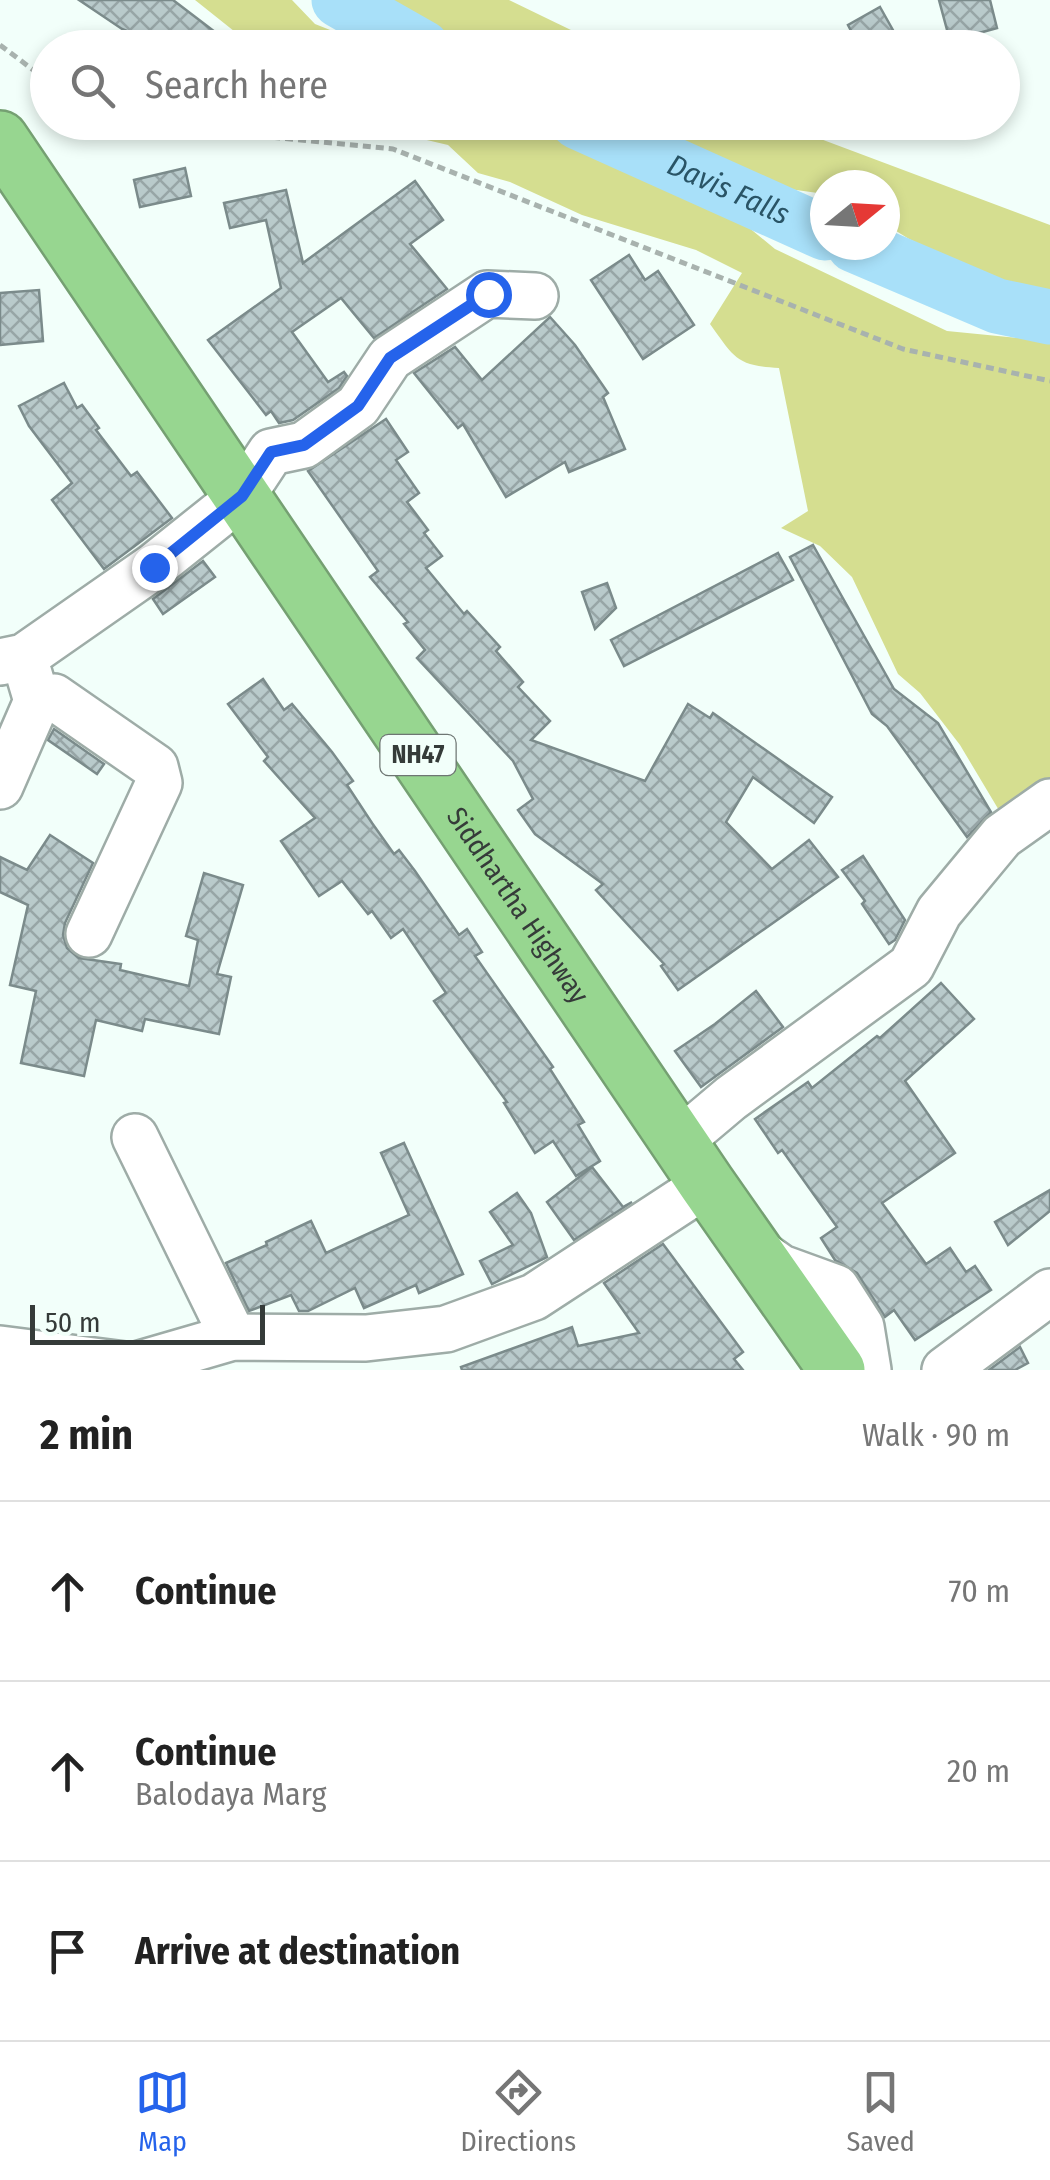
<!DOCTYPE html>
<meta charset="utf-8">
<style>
body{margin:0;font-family:"Fira Sans Condensed",sans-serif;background:#f6f6f6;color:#222}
.compass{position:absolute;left:810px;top:170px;width:90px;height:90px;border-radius:50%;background:#fff;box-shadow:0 5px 15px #0003;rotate:72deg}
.scale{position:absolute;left:30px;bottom:25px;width:235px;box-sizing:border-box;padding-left:10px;border:5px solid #353b39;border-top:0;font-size:28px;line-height:35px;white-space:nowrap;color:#353b39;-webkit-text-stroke:8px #f2fffa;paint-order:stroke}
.stop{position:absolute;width:30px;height:30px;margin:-22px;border:8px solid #2563eb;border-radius:50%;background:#fff}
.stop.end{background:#2563eb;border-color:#fff;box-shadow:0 2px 10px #0008}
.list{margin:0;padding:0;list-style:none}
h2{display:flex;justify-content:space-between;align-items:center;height:130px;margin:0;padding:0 40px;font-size:42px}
h2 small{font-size:32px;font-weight:400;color:#767676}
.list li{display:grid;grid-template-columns:65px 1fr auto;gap:30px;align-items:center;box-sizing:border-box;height:180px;padding:0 40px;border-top:2px solid #e0e0e0}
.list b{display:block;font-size:38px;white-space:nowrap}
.list p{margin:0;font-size:32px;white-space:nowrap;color:#767676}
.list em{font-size:32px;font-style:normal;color:#767676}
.icon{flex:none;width:55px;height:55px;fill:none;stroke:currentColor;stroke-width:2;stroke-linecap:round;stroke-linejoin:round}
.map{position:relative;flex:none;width:1050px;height:1370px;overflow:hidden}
.search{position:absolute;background:#fff;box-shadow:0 5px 15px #0003;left:30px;right:30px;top:30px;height:110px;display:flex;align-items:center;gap:25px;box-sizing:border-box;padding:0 35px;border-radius:55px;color:#767676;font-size:38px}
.sheet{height:670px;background:#fff}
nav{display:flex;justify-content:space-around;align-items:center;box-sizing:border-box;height:140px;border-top:2px solid #e0e0e0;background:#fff;font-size:28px;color:#767676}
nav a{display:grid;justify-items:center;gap:5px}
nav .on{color:#2563eb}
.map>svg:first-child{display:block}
.grass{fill:#d5de90}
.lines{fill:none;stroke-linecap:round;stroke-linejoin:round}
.river{stroke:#a8e0f9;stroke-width:55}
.building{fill:url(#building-cross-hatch);stroke:#7b8b8b;stroke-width:2.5}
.minor-casing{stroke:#9eaca7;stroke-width:50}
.highway-casing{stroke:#75a072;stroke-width:60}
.path{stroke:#a8b2ae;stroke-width:5;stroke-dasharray:8 5;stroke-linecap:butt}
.minor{stroke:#fff;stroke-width:45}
.highway{stroke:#97d690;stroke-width:55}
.route{stroke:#2563eb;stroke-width:12}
.labels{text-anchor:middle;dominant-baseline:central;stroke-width:8;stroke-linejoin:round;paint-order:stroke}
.shield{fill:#f2fffa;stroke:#6e7673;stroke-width:2.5}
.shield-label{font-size:25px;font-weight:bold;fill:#353b39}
.street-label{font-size:28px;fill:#353b39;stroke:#f2fffa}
.water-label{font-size:30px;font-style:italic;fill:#295466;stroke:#f2fffa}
</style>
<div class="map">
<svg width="1050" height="1370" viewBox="0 0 1050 1370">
<defs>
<pattern id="building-cross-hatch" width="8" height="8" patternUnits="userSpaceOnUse" patternTransform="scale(2.5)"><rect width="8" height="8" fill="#b9cacb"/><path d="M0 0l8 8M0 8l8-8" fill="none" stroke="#97a5a6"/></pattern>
</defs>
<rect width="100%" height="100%" fill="#f2fffa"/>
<g class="grass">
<path d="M 195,0 L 292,0 L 315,24 L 373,47 L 254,47 Z"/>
<path d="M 358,0 L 509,0 L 606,47 L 474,47 L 414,30 Z"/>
<path d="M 390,123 L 530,123 L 714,199 L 775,249 L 947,331 L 1050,341 L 1050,783 L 1003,817 L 960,745 L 920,693 L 898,674 L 852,577 L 820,546 L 781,528 L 808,511 L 779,368 C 736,366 734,357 710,324 L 742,273 L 696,250 L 582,215 L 510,182 L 478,173 L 448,145 L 414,137 Z"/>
<path d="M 632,123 L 778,123 L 1050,225 L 1050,291 L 994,280 L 909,239 L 885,224 L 885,185 L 825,185 L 825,194 L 753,184 L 699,151 Z"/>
</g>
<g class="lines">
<g class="river">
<path d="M 339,0 L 423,48"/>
<path id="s1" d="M 578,122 L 825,233"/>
<path d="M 854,245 L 997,306 L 1050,317"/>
</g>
</g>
<g class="building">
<path d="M 79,0 L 173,0 L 236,48 L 168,48 L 122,29 Z"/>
<path d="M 939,0 L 990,0 L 997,28 L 950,41 Z"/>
<path d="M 880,7 L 903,48 L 860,48 L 848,25 Z"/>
<path d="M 185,168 L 191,196 L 140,207 L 134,180 Z"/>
<path d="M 415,181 L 443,220 L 410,244 L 447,289 L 374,338 L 341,298 L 292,332 L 328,382 L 344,372 L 347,376 L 339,388 L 293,420 L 279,423 L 271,411 L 266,415 L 208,340 L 281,288 L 266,220 L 230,228 L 224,203 L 286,190 L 303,263 Z"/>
<path d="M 629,255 L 645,280 L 658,271 L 694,325 L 643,359 L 591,280 Z"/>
<path d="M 39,290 L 43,341 L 0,345 L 0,293 Z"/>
<path d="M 550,317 L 575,345 L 608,393 L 603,397 L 625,449 L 569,472 L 565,462 L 506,497 L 463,424 L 458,428 L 414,373 L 455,347 L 482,380 Z"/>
<path d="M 64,383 L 77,408 L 82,405 L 99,428 L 96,430 L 131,476 L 137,472 L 172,518 L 104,569 L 52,500 L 72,483 L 29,426 L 19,406 Z"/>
<path d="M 386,419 L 408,452 L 396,460 L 419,493 L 407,502 L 428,530 L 424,533 L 442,556 L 426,568 L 464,614 L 467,611 L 500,647 L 496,651 L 523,682 L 518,687 L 550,721 L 531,740 L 645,781 L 688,704 L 710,718 L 713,713 L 832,797 L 814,823 L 753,777 L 726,822 L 772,869 L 809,840 L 838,877 L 678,990 L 661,966 L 664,964 L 596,890 L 603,884 L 535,834 L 518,810 L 533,799 L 513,761 L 417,658 L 425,650 L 404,624 L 408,622 L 370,577 L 378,571 L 308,471 Z"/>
<path d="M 813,545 L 894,689 L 938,723 L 991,812 L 967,837 L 887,726 L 872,714 L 790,557 Z"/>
<path d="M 778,553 L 793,580 L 624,666 L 611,640 Z"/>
<path d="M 203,561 L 215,577 L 163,614 L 153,599 Z"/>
<path d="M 607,583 L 616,608 L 595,629 L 582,592 Z"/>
<path d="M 263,679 L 284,710 L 292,704 L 332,752 L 353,781 L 347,785 L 372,823 L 394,854 L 399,850 L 415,871 L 459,935 L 467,929 L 482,952 L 475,956 L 553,1067 L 550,1069 L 584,1122 L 578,1125 L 600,1161 L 576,1176 L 553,1141 L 535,1153 L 504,1103 L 507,1102 L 434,1001 L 446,993 L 403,929 L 391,938 L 372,911 L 368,914 L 342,881 L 319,896 L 281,841 L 315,818 L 264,761 L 268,757 L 228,704 Z"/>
<path d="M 54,729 L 104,764 L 97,774 L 48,740 Z"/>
<path d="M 50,835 L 93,863 L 65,923 L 63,935 L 67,948 L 79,958 L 121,964 L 120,970 L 189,986 L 198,940 L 186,936 L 204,873 L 243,885 L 217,974 L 231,977 L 219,1034 L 145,1019 L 142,1031 L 96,1020 L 84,1076 L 21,1063 L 36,991 L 10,985 L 28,905 L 0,892 L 0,857 L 27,870 Z"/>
<path d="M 863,856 L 905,920 L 895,940 L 889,944 L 862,904 L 865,901 L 842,870 Z"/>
<path d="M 941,983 L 974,1019 L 905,1081 L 955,1153 L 882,1203 L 926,1264 L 950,1248 L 966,1272 L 975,1266 L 991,1290 L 915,1340 L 894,1310 L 885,1317 L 857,1273 L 835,1260 L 821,1238 L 837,1227 L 782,1150 L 778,1153 L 755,1119 L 808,1082 L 812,1088 L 877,1036 L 880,1038 Z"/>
<path d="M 756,991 L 783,1027 L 701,1087 L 675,1051 L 715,1024 Z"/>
<path d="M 404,1143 L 463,1274 L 419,1293 L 416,1285 L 364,1308 L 355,1288 L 308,1311 L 299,1311 L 291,1295 L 249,1311 L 226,1263 L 267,1245 L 266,1242 L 311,1221 L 326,1253 L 409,1215 L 381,1153 Z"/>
<path d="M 592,1167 L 623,1207 L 632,1202 L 574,1240 L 547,1202 Z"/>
<path d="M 1050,1190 L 1050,1211 L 1008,1245 L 995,1222 Z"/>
<path d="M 517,1193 L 531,1213 L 547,1257 L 492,1284 L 480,1261 L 513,1245 L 490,1212 Z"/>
<path d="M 663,1244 L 743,1352 L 734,1359 L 743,1370 L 462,1370 L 461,1367 L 572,1327 L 578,1346 L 639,1333 L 604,1283 Z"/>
<path d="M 1020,1347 L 1028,1363 L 1015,1370 L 989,1370 Z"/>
</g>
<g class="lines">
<defs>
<g id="minor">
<path d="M 0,662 L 24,657 L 153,567 L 242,496 L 271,452 L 304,445 L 358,406 L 390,358 L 487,294 L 535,296"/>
<path d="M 37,701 L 54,697 L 155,767 L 159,783 L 89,934"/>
<path d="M 0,786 L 37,701 L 29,674"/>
<path d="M 135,1137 L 233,1337"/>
<path d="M 680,1141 L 731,1098 L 911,966 L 939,912 L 1002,836 L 1050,802"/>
<path d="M 753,1248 L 781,1268 L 836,1288 L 861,1327 L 868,1370"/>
<path d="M 0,1349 L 133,1366 L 233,1337 L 366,1338 L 446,1329 L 534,1297 L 707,1184"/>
<path d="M 945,1370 L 1050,1292"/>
</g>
<g id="highway">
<path id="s2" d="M 0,139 L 707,1184 L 837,1370"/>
</g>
</defs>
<use href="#minor" class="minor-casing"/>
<use href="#highway" class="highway-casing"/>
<g class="path">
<path d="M 0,45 L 48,81"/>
<path d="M 117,122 L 393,149 L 903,349 L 1050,381"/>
</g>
<use href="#minor" class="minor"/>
<use href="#highway" class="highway"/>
</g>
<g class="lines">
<path class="route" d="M 154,567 L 242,496 L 271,452 L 304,445 L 358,406 L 390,358 L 488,294"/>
</g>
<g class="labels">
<rect class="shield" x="380.5" y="735" width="75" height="40" rx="8"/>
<g class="shield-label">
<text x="418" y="755">NH47</text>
</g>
<g class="street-label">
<text stroke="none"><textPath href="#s2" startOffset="925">Siddhartha Highway</textPath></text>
</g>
<g class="water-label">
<text stroke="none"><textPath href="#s1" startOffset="165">Davis Falls</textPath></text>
</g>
</g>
</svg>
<svg class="compass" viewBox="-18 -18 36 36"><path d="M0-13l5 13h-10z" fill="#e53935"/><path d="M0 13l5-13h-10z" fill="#767676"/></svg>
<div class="scale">50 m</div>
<div class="stop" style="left:488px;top:294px"></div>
<div class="stop end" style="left:154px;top:567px"></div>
<div class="search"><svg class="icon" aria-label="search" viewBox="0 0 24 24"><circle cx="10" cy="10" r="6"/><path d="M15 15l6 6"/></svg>Search here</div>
</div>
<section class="sheet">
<h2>2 min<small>Walk · 90 m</small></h2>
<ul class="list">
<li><svg class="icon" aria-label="ahead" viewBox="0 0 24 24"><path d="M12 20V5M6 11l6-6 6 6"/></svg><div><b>Continue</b></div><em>70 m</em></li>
<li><svg class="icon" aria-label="ahead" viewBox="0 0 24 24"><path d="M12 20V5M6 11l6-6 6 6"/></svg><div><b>Continue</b><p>Balodaya Marg</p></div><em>20 m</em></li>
<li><svg class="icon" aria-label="arrive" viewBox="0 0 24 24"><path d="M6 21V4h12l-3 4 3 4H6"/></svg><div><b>Arrive at destination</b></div></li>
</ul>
</section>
<nav>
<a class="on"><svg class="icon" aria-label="map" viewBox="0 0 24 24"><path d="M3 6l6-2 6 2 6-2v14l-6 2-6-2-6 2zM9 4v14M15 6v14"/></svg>Map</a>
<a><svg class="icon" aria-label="directions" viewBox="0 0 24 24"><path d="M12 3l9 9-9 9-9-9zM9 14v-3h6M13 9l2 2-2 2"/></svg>Directions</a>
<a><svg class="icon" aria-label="saved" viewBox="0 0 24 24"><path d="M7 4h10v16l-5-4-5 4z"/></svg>Saved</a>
</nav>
